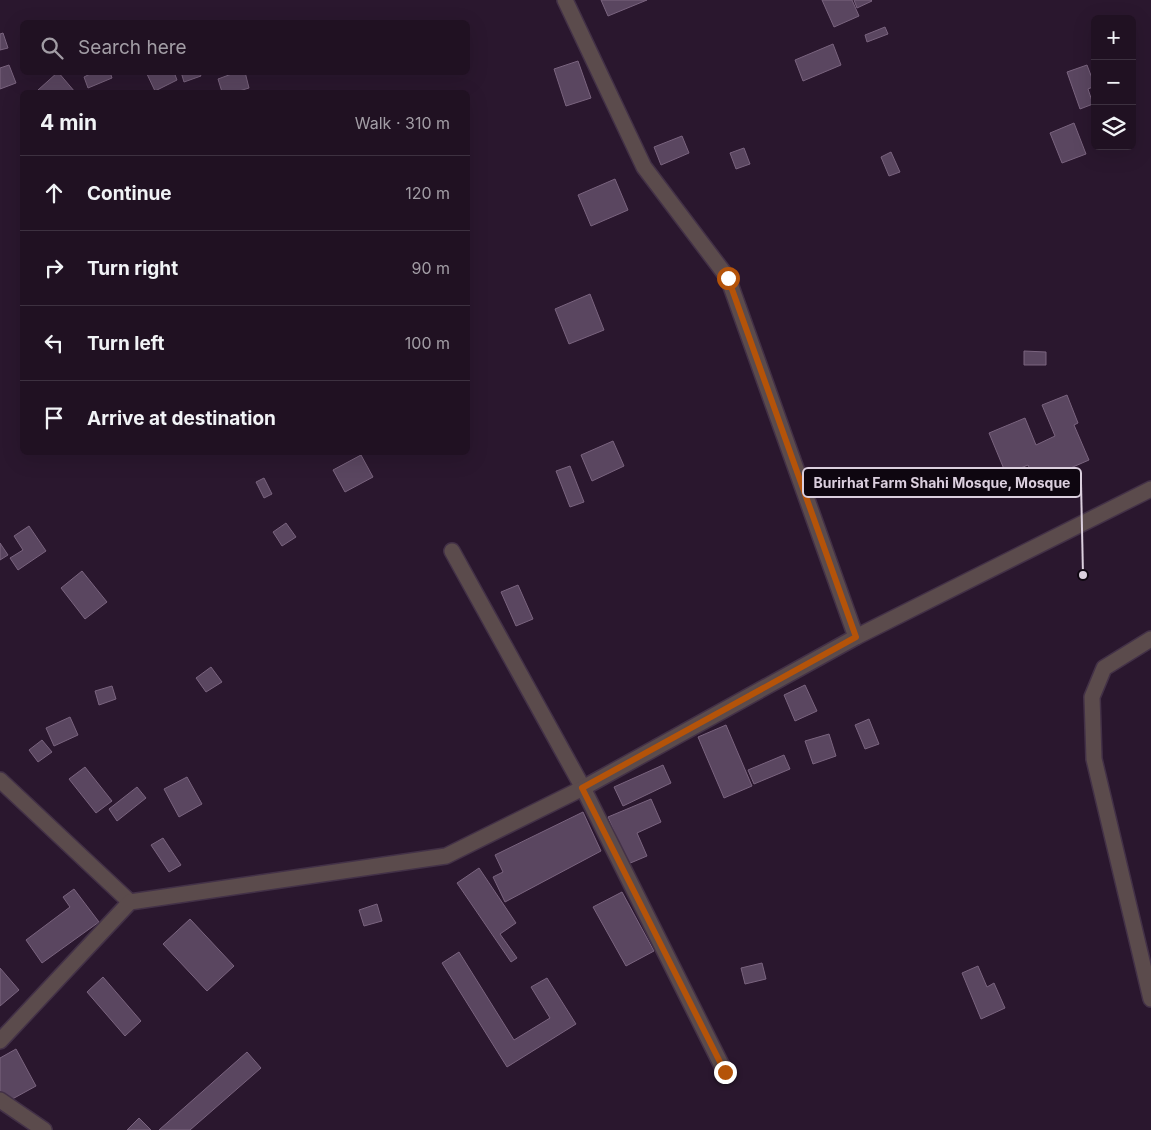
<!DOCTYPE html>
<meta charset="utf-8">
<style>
body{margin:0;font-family:Inter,sans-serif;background:#2d1f2f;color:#f1f3f6}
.controls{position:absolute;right:15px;top:15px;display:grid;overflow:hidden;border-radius:8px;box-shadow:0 5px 20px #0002}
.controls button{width:45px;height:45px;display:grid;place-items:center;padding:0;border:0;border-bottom:1px solid #3d3140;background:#201122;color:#f1f3f6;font:25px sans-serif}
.stop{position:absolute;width:15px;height:15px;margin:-11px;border:4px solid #b45309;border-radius:50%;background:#fff}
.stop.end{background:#b45309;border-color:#fff;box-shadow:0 1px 5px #0008}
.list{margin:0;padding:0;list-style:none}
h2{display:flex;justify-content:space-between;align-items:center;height:65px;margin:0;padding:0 20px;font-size:21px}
h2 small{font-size:16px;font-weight:400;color:#a29da5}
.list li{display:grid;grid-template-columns:32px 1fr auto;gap:15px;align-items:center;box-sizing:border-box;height:75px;padding:0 20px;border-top:1px solid #3d3140}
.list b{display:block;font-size:19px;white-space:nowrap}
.list em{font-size:16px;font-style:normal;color:#a29da5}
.icon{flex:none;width:28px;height:28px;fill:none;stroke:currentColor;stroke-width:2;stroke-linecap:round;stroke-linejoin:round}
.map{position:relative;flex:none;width:1151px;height:1130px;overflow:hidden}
.search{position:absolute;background:#201122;box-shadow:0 5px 20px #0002;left:20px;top:20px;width:450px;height:55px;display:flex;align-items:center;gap:12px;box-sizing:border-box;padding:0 18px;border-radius:8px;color:#a29da5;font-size:19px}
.panel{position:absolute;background:#201122;box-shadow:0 5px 20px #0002;left:20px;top:90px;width:450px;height:365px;border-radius:8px}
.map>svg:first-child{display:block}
.building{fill:#5a4660;stroke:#7a647f}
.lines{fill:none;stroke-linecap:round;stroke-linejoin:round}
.street-casing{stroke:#433147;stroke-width:18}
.street{stroke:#5b4b4c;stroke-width:15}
.route{stroke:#b45309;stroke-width:6}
.leader{fill:none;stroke:#dbcfde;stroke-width:2}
.callout-dot{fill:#dbcfde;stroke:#0e0610;stroke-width:2}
.callout{fill:#0e0610;stroke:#dbcfde;stroke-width:2}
.callout-label{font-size:14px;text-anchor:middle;font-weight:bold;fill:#dbcfde}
</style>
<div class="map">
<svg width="1151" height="1130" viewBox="0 0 1151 1130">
<rect width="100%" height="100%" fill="#2a172e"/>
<g class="building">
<path d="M 601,0 L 647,0 L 608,16 Z"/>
<path d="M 822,0 L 852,0 L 859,16 L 834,27 Z"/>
<path d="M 854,0 L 871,0 L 872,1 L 857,8 Z"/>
<path d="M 885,27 L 888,34 L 867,42 L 865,35 Z"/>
<path d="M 3,33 L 8,48 L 0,50 L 0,34 Z"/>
<path d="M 833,44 L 841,65 L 803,81 L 795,60 Z"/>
<path d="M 578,61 L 591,98 L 566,106 L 554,69 Z"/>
<path d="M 9,65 L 16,83 L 0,89 L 0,68 Z"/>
<path d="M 1087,65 L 1095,86 L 1088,89 L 1093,104 L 1080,109 L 1067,72 Z"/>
<path d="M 58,72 L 75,92 L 40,92 L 38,90 Z"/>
<path d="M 94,72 L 110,72 L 112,78 L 88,88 L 84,77 Z"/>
<path d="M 146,72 L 174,72 L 177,80 L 155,91 Z"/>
<path d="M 181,72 L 199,72 L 201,76 L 184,82 Z"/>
<path d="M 237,72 L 245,72 L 249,88 L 236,92 L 222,92 L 218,79 Z"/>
<path d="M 1074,123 L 1086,154 L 1062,163 L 1050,133 Z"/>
<path d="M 682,136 L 689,153 L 661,165 L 654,147 Z"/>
<path d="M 744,148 L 750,164 L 736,169 L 730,153 Z"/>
<path d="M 891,152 L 900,172 L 889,176 L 881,157 Z"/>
<path d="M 615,179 L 628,210 L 591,226 L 578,195 Z"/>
<path d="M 590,294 L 604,330 L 569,344 L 555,309 Z"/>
<path d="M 1024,351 L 1046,352 L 1046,365 L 1024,365 Z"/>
<path d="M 1067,395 L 1078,423 L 1074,425 L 1089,460 L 1036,483 L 1028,465 L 1006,474 L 989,433 L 1025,418 L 1036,445 L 1055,436 L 1042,405 Z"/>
<path d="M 613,441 L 624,466 L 592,481 L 581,455 Z"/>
<path d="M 361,455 L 373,477 L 345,492 L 333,470 Z"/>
<path d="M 570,466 L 584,502 L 570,507 L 556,471 Z"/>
<path d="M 264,478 L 272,494 L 264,498 L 256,482 Z"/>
<path d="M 286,523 L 296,537 L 282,546 L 273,532 Z"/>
<path d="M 29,526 L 46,551 L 18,570 L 10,558 L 23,550 L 14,536 Z"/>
<path d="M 0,543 L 8,555 L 0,560 Z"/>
<path d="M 82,571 L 107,602 L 85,619 L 61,588 Z"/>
<path d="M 518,585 L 533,619 L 516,626 L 501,592 Z"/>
<path d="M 211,667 L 222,682 L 206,692 L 196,678 Z"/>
<path d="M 805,685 L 817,711 L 795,721 L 784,695 Z"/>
<path d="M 112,686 L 116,699 L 99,705 L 95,691 Z"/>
<path d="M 70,717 L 78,735 L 54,746 L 46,728 Z"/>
<path d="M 869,719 L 879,744 L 865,749 L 855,725 Z"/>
<path d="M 726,725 L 752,786 L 724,798 L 698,737 Z"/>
<path d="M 829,734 L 836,756 L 813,764 L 805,741 Z"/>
<path d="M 42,740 L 52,752 L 38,762 L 29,750 Z"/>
<path d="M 784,755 L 790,769 L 754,784 L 748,770 Z"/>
<path d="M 663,765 L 671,783 L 623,806 L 614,787 Z"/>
<path d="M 85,767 L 112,801 L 96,813 L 69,779 Z"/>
<path d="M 187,777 L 202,804 L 179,817 L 164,789 Z"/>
<path d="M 137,787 L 146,798 L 117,821 L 109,809 Z"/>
<path d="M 651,799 L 661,822 L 637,833 L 647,856 L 628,864 L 608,817 Z"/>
<path d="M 583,812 L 601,851 L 505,902 L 493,877 L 503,872 L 495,855 Z"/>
<path d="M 163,838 L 181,865 L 169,872 L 151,845 Z"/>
<path d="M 479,868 L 516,923 L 500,934 L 517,958 L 511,962 L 457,883 Z"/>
<path d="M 74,889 L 99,922 L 42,963 L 26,940 L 70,907 L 63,897 Z"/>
<path d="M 622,892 L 654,951 L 626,966 L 593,907 Z"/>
<path d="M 377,904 L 382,921 L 364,926 L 359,910 Z"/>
<path d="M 190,919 L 234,966 L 207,991 L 163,944 Z"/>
<path d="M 459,952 L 514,1040 L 550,1018 L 531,987 L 547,978 L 576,1024 L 507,1067 L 442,963 Z"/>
<path d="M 762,963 L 766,979 L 745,984 L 741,968 Z"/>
<path d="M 978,966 L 987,987 L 994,983 L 1005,1008 L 981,1019 L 962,973 Z"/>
<path d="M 0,968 L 19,990 L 0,1006 Z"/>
<path d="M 103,977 L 141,1021 L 125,1036 L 87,992 Z"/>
<path d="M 16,1049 L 36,1086 L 5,1103 L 0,1094 L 0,1058 Z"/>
<path d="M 247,1052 L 261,1068 L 190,1130 L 159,1130 Z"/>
<path d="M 139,1118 L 151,1130 L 127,1130 Z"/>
</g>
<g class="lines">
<defs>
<g id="street">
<path d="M 565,0 L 644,167 L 728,278 L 856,637"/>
<path d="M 452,551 L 583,788 L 725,1072"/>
<path d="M 1151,639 L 1104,668 L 1092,697 L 1094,759 L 1151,999"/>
<path d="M 0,780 L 130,902"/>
<path d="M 0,1041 L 130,902 L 446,856 L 583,788 L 856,637 L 1151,489"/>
<path d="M 0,1100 L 44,1130"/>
</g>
</defs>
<use href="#street" class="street-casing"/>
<use href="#street" class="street"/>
</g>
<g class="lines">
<path class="route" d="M 725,1072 L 582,788 L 856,637 L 728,278"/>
</g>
<path class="leader" d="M1083 575L1081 483"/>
<circle class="callout-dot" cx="1083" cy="575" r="5"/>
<rect class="callout" x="803" y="468" width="278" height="29" rx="5"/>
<g class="callout-label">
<text x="942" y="488">Burirhat Farm Shahi Mosque, Mosque</text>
</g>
</svg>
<div class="controls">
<button>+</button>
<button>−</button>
<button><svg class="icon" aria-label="layers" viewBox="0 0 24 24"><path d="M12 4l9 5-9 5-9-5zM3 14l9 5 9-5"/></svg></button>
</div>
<div class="stop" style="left:728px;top:278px"></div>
<div class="stop end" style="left:725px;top:1072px"></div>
<div class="search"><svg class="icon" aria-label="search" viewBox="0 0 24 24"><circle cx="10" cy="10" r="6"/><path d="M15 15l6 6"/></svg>Search here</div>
<section class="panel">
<h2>4 min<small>Walk · 310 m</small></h2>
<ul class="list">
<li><svg class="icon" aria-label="ahead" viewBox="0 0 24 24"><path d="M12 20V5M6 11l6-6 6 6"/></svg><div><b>Continue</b></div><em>120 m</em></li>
<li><svg class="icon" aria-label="right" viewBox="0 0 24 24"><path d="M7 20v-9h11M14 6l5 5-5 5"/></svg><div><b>Turn right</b></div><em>90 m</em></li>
<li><svg class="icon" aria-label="left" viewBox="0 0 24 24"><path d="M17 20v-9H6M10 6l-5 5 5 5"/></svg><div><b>Turn left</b></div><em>100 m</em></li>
<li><svg class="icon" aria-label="arrive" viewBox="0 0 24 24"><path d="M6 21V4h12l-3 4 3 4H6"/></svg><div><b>Arrive at destination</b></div></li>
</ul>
</section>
</div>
